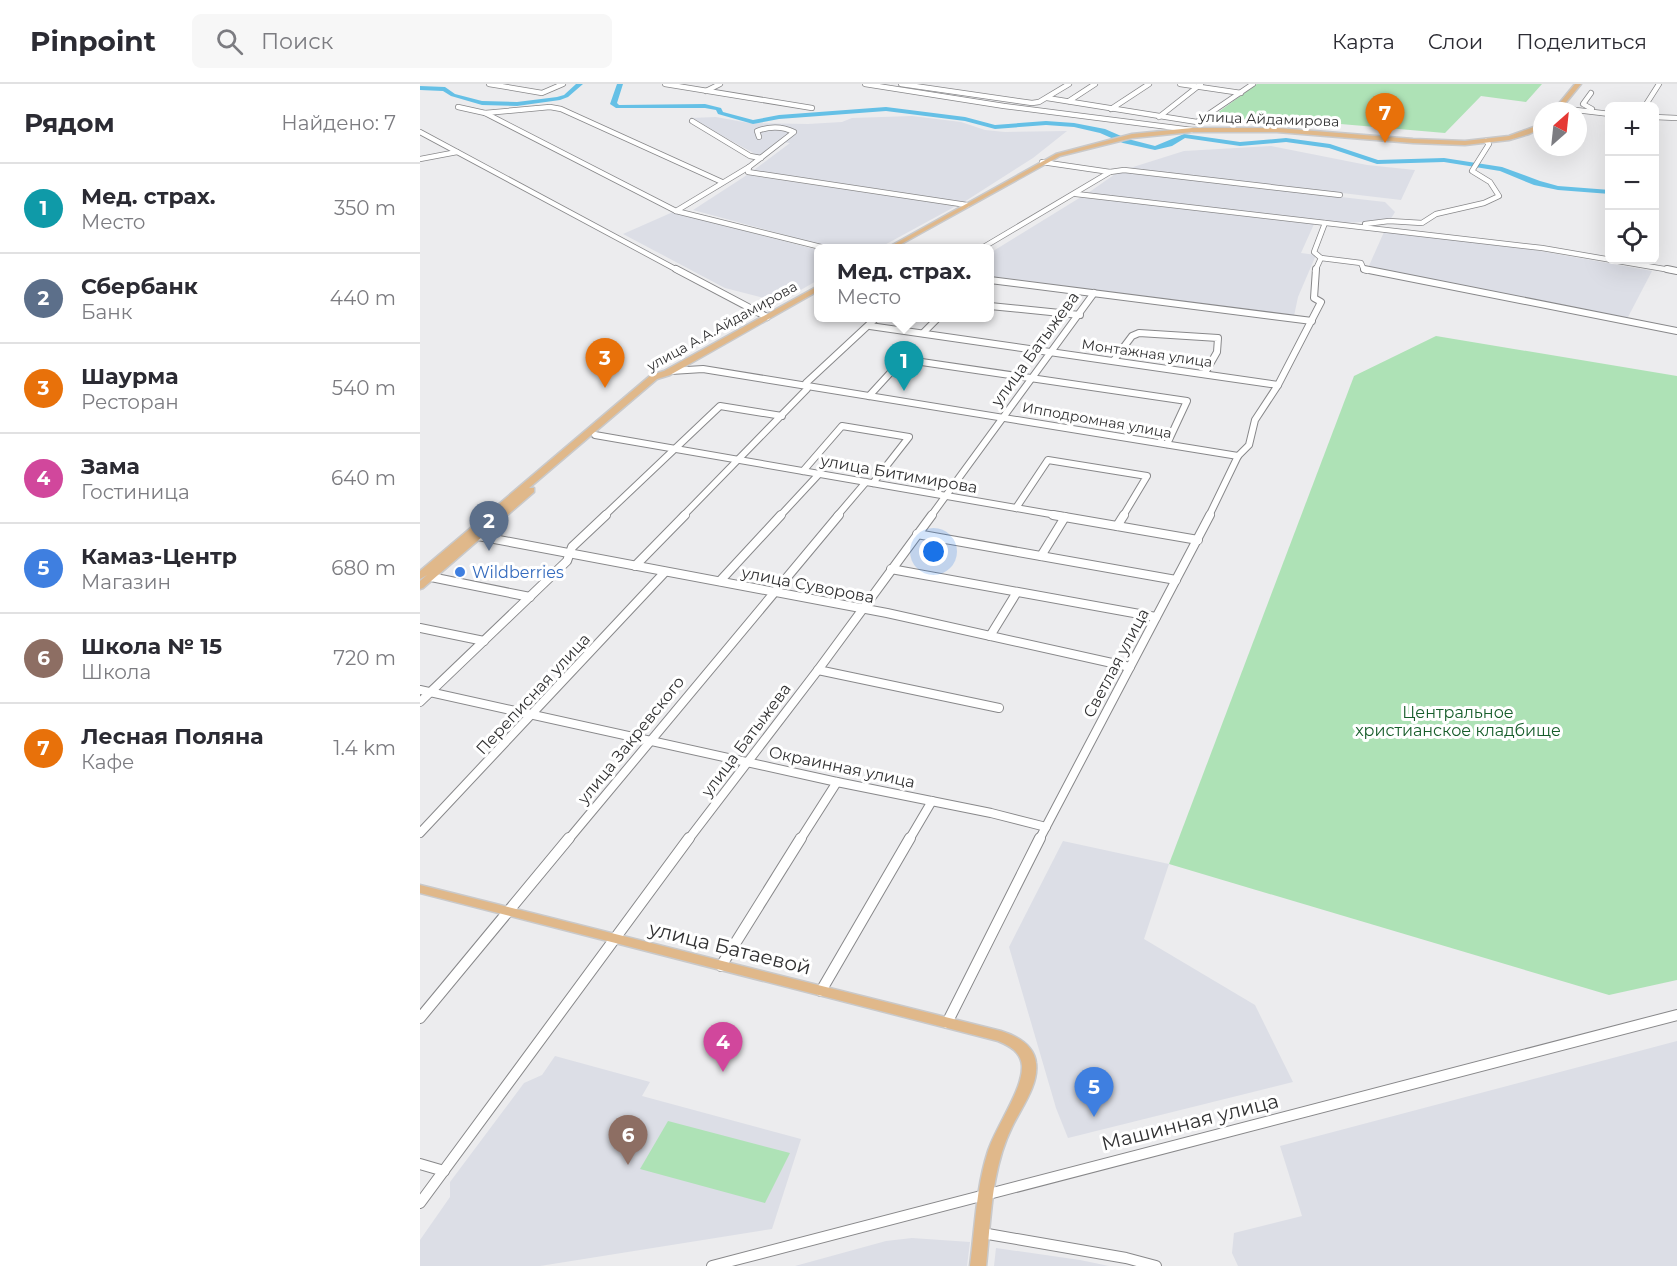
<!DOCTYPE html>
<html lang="ru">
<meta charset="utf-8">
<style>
body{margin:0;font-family:Montserrat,sans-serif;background:#f7f7f7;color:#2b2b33}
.controls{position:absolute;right:18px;top:18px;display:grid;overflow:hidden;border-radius:9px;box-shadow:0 6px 24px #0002}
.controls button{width:54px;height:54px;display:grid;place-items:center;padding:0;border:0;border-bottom:2px solid #e1e1e2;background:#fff;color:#2b2b33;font:30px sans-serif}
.compass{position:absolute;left:1113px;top:18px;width:54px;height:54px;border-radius:50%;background:#fff;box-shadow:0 6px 24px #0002;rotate:27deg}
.you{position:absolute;left:514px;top:468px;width:21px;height:21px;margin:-15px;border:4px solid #fff;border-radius:50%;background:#1a73e8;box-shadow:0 0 0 9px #1a73e833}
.badge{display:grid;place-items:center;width:39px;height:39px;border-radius:50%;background:#834308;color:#fff;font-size:20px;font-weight:700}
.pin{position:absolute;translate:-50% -50px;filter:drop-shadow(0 2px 3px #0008)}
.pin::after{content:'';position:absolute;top:32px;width:21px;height:18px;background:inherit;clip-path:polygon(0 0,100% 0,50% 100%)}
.popup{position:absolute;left:394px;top:160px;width:180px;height:78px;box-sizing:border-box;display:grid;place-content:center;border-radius:9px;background:#fff;filter:drop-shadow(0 2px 4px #0005);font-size:20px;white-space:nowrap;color:#7c7c81}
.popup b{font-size:22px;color:#2b2b33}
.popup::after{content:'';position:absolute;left:50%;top:100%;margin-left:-12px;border:12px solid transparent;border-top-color:#fff}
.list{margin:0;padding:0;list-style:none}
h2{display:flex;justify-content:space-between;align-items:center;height:78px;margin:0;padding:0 24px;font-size:26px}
h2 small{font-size:20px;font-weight:400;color:#7c7c81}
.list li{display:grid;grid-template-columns:39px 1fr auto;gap:18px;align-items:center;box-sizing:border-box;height:90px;padding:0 24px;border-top:2px solid #e1e1e2}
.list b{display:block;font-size:22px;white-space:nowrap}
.list p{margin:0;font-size:20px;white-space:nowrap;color:#7c7c81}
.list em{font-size:20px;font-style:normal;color:#7c7c81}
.icon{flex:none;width:33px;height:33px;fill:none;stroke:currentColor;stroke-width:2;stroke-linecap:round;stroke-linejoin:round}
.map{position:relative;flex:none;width:1257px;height:1182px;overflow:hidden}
header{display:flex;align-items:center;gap:36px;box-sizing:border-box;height:84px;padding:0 30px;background:#fff;border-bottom:2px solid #e1e1e2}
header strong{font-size:28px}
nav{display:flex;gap:33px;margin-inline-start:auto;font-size:21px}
.search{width:420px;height:54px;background:#f7f7f7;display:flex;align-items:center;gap:15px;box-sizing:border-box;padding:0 21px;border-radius:9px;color:#7c7c81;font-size:22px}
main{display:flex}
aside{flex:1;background:#fff}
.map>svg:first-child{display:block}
.built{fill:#dcdee6}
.green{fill:#aee2b6}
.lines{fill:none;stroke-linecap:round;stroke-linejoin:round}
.river{fill:#65c0e6;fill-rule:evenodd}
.minor-far3-casing{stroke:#88888a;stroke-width:6}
.minor-far2-casing{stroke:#88888a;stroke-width:8}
.minor-far1-casing{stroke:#88888a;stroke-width:10}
.minor-casing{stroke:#88888a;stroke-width:12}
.major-casing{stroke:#c9c9ca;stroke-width:3}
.minor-far3{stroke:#fff;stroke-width:4.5}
.minor-far2{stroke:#fff;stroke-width:6}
.minor-far1{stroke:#fff;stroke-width:8}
.minor{stroke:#fff;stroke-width:10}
.major{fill:#e0b88a;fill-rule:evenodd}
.shop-dot{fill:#3f7fe0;stroke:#fff;stroke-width:2}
.labels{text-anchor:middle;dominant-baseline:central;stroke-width:6;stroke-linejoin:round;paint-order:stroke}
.far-street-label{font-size:14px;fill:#313132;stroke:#fff}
.street-label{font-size:16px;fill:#313132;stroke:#fff}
.shop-label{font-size:16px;fill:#366cbe;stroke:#fff;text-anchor:start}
.park-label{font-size:16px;fill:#175d2b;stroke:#fff}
.near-street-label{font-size:20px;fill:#313132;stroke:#fff}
</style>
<header>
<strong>Pinpoint</strong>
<div class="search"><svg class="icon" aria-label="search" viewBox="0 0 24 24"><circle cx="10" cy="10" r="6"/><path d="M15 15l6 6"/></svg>Поиск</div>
<nav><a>Карта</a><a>Слои</a><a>Поделиться</a></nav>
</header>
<main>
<aside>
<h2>Рядом<small>Найдено: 7</small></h2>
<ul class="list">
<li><span class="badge" style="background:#0f9aa8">1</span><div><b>Мед. страх.</b><p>Место</p></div><em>350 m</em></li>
<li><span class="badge" style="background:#5c6f8a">2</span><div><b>Сбербанк</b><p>Банк</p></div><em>440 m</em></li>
<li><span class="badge" style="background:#e8710a">3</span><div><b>Шаурма</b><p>Ресторан</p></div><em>540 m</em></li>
<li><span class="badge" style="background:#d1479c">4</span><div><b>Зама</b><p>Гостиница</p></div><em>640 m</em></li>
<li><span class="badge" style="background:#3f7fe0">5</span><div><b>Камаз-Центр</b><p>Магазин</p></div><em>680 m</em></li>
<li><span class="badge" style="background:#8d6e63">6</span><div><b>Школа № 15</b><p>Школа</p></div><em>720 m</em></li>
<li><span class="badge" style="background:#e8710a">7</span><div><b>Лесная Поляна</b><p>Кафе</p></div><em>1.4 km</em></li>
</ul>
</aside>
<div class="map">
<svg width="1257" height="1182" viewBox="0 0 1257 1182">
<rect width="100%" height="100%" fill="#ececee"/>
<g class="built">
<path d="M 492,32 L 541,38 L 565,46 L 585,48 L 647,47 L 613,74 L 544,118 L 334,86 L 370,59 L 361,58 L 342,72 L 337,71 L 270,34 L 296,33 L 329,39 L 388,40 L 422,38 L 432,34 Z"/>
<path d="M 851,62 L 947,81 L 995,86 L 981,116 L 710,84 L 764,67 Z"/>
<path d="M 698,88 L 965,118 L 975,128 L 970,136 L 926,139 L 668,109 Z"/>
<path d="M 327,91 L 536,122 L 459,164 L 413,164 L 273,126 Z"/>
<path d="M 661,113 L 894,140 L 881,169 L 896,171 L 878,213 L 874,232 L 570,192 L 570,169 Z"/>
<path d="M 253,128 L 398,166 L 398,196 L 360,218 L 305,204 L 203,150 Z"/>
<path d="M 964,148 L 1109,165 L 1232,187 L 1207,235 L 948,184 Z"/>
<path d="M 643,757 L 749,780 L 724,855 L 835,921 L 873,998 L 648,1054 L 636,1024 L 589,863 Z"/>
<path d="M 1257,957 L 1257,1182 L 818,1182 L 812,1169 L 814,1149 L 882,1132 L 860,1062 Z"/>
<path d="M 135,972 L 230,998 L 222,1012 L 381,1055 L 352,1145 L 120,1182 L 0,1182 L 0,1156 L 30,1113 L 30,1098 L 104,999 L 122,991 Z"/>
<path d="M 492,1154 L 550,1158 L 547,1182 L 375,1182 L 466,1157 Z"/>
<path d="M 576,1164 L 660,1176 L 689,1182 L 574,1182 Z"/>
</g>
<g class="green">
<path d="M 837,0 L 1122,0 L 1106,18 L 1061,12 L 1025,49 L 851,34 L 786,37 Z"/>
<path d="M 1016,252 L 1257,292 L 1257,896 L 1189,911 L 749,780 L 934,292 Z"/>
<path d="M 248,1037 L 370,1069 L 345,1119 L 220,1085 Z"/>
</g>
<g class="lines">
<g class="river">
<path d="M 156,0 L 163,0 L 148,13 L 140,16 L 97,22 L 62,21 L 31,12 L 23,7 L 0,6 L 0,2 L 25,3 L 35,10 L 62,17 L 97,18 L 137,13 L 144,11 Z"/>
<path d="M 197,0 L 203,0 L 197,19 L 199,21 L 285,20 L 301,24 L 303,28 L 333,36 L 359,31 L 466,23 L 545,33 L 575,41 L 626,37 L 654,39 L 685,45 L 708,55 L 735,62 L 764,50 L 820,58 L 866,54 L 910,60 L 958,76 L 1024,74 L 1082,83 L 1120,97 L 1138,102 L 1190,106 L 1190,110 L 1138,106 L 1114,101 L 1080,87 L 1024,78 L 957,80 L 909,64 L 866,58 L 820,62 L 765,54 L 752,62 L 735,66 L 703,59 L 680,49 L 654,43 L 626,41 L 575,45 L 545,37 L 466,27 L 359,35 L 333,40 L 298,30 L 296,26 L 285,24 L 196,24 L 190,20 Z"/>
</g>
<defs>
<g id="minor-far3">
<path d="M 69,0 L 122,9 L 143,0"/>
<path d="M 245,0 L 392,24"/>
<path d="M 445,0 L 584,22 L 772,46"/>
<path d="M 481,0 L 612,19 L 619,18 L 649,0"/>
<path d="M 760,0 L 821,9"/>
<path d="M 286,7 L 300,0"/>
<path d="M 1171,9 L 1163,20 L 1172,25"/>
<path d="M 627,14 L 777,38 L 833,0"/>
<path d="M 649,17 L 675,0"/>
<path d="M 1225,22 L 1239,0"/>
<path d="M 38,23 L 65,29 L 256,127 L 405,164"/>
<path d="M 1139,24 L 1190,30"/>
<path d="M 691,25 L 729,0"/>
<path d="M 65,29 L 130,23 L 141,25 L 302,98"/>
<path d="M 739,33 L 781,0"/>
<path d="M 1234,33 L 1257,34"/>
<path d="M 272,37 L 330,72 L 341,74"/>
<path d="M 0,48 L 259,187"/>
<path d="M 339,53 L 337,47 C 350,42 362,42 374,48 L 329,83 L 328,88 L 547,121"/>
<path d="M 0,75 L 37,68"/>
<path d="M 690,88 L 704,86 L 920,111"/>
<path d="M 656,110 L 1122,164 L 1256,187"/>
<path d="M 256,127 L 329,83"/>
<path d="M 945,140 L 969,137 L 1002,139 L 1016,130 L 1064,119 L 1079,112 L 1070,98 L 1052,87 L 1069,60 L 1066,57"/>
<path d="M 562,164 L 690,88 L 622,78"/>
<path d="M 901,174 L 941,179 L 944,186 L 948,187"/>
<path d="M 895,187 L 901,174 L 894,168 L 905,139"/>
</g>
<g id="minor-far2">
<path d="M 256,185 L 347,233"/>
<path d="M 944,185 L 1257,247"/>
<path d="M 1247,185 L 1257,187"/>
<path d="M 570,196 L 892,237"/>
<path d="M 570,222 L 660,231"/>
<path d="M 450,242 L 858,301"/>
<path d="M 503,249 L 518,234"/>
<path d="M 694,276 L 712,252 L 719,249 L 798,254 L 797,268 L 785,289"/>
<path d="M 251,287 L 283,285 L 818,372"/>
<path d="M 449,312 L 482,276 L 488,276 L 767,317 L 747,360"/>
<path d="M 175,351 L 642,432"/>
<path d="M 383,387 L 422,342 L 489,353 L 453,399"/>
<path d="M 596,424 L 628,376 L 727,392 L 703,432"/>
<path d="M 184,432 L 300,322 L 362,332"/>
<path d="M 263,432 L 387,305 L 386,299 L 456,234"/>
<path d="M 360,432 L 399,390"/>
<path d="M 417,432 L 446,398"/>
<path d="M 511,432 L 674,209"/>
<path d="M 789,432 L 818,372 L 829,361 L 835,336 L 858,301 L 901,218 L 894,214 L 896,185"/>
</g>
<g id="minor-far1">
<path d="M 633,431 L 778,456"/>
<path d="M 697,442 L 704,431"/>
<path d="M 497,450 L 756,496"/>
<path d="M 58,452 L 467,529 L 710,583"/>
<path d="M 621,472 L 645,433"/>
<path d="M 215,482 L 265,431"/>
<path d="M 471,485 L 736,533"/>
<path d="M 11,493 L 110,513"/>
<path d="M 300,497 L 361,431"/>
<path d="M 0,544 L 64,557"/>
<path d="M 570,552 L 597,508"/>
<path d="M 398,586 L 579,624"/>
<path d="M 0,606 L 417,698 L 571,729 L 626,743"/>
<path d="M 0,618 L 147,477 L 152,463 L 186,431"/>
<path d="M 0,749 L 245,488"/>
<path d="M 148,756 L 419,431"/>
<path d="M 268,756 L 398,586 L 512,431"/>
<path d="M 380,756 L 417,698"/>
<path d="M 489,756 L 512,717"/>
<path d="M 619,756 L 790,431"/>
</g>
<g id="minor">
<path d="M 301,882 L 381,754"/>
<path d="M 401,907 L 490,754"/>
<path d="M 0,934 L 149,754"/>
<path d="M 527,939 L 620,754"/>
<path d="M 0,1080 L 24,1087"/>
<path d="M 0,1119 L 269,754"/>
<path d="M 562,1149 L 706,1174 L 736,1182"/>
<path d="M 292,1182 L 1257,931"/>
</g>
<g id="major">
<path d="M 1155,0 L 1161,0 L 1139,27 L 1133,27 Z"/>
<path d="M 1122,40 L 1122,44 L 1109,50 L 1089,56 L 1045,61 L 993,59 L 857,48 L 772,48 L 712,54 L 640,72 L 474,164 L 467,164 L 636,70 L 712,50 L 772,44 L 857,44 L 993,55 L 1045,57 L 1089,52 Z"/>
<path d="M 398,202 L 398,207 L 250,291 L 237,295 L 109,404 L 114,404 L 114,408 L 3,504 L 0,505 L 0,497 L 7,491 L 0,495 L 0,487 L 231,291 L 244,287 Z"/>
<path d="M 0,801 L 581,947 C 597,952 614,961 616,979 C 619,1001 601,1024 592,1043 C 571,1085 571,1136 566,1182 L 550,1182 C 555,1144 556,1104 568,1067 C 576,1042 603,1006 602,982 C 601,968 590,962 578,957 L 0,809 Z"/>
</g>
</defs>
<use href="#minor-far3" class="minor-far3-casing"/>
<use href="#minor-far2" class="minor-far2-casing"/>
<use href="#minor-far1" class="minor-far1-casing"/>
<use href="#minor" class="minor-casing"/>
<use href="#major" class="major-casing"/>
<use href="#minor-far3" class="minor-far3"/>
<use href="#minor-far2" class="minor-far2"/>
<use href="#minor-far1" class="minor-far1"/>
<use href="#minor" class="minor"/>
<use href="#major" class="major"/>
</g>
<circle class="shop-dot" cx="40" cy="488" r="6"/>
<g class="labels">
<g class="far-street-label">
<text transform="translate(849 35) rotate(2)">улица Айдамирова</text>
<text transform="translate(302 242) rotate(-29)">улица А.А.Айдамирова</text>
<text transform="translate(727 269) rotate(8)">Монтажная улица</text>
<text transform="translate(677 336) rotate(10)">Ипподромная улица</text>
</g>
<g class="street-label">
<text transform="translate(615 265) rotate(-54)">улица Батыжева</text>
<text transform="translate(479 390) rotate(10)">улица Битимирова</text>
<text transform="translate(388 501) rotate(11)">улица Суворова</text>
<text transform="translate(696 579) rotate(-62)">Светлая улица</text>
<text transform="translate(113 610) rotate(-47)">Переписная улица</text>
<text transform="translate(211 656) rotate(-51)">улица Закревского</text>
<text transform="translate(326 656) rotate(-53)">улица Батыжева</text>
<text transform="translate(422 683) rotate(12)">Окраинная улица</text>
</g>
<g class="shop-label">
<text x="52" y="488">Wildberries</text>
</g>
<g class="park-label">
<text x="1038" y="628">Центральное<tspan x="1038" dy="18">христианское кладбище</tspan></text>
</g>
<g class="near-street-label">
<text transform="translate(310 864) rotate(14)">улица Батаевой</text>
<text transform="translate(770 1038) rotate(-14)">Машинная улица</text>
</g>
</g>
</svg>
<div class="controls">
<button>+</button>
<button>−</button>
<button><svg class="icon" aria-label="locate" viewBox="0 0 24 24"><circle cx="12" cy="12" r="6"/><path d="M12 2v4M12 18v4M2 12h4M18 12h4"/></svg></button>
</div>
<svg class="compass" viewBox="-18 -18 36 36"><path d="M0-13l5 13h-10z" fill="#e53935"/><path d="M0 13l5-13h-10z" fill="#7c7c81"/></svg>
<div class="you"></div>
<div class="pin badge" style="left:484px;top:307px;background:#0f9aa8">1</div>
<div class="popup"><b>Мед. страх.</b>Место</div>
<div class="pin badge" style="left:69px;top:467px;background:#5c6f8a">2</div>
<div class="pin badge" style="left:185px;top:304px;background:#e8710a">3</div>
<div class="pin badge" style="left:303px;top:988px;background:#d1479c">4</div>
<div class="pin badge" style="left:674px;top:1033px;background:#3f7fe0">5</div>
<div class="pin badge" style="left:208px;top:1081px;background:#8d6e63">6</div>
<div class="pin badge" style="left:965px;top:59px;background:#e8710a">7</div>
</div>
</main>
